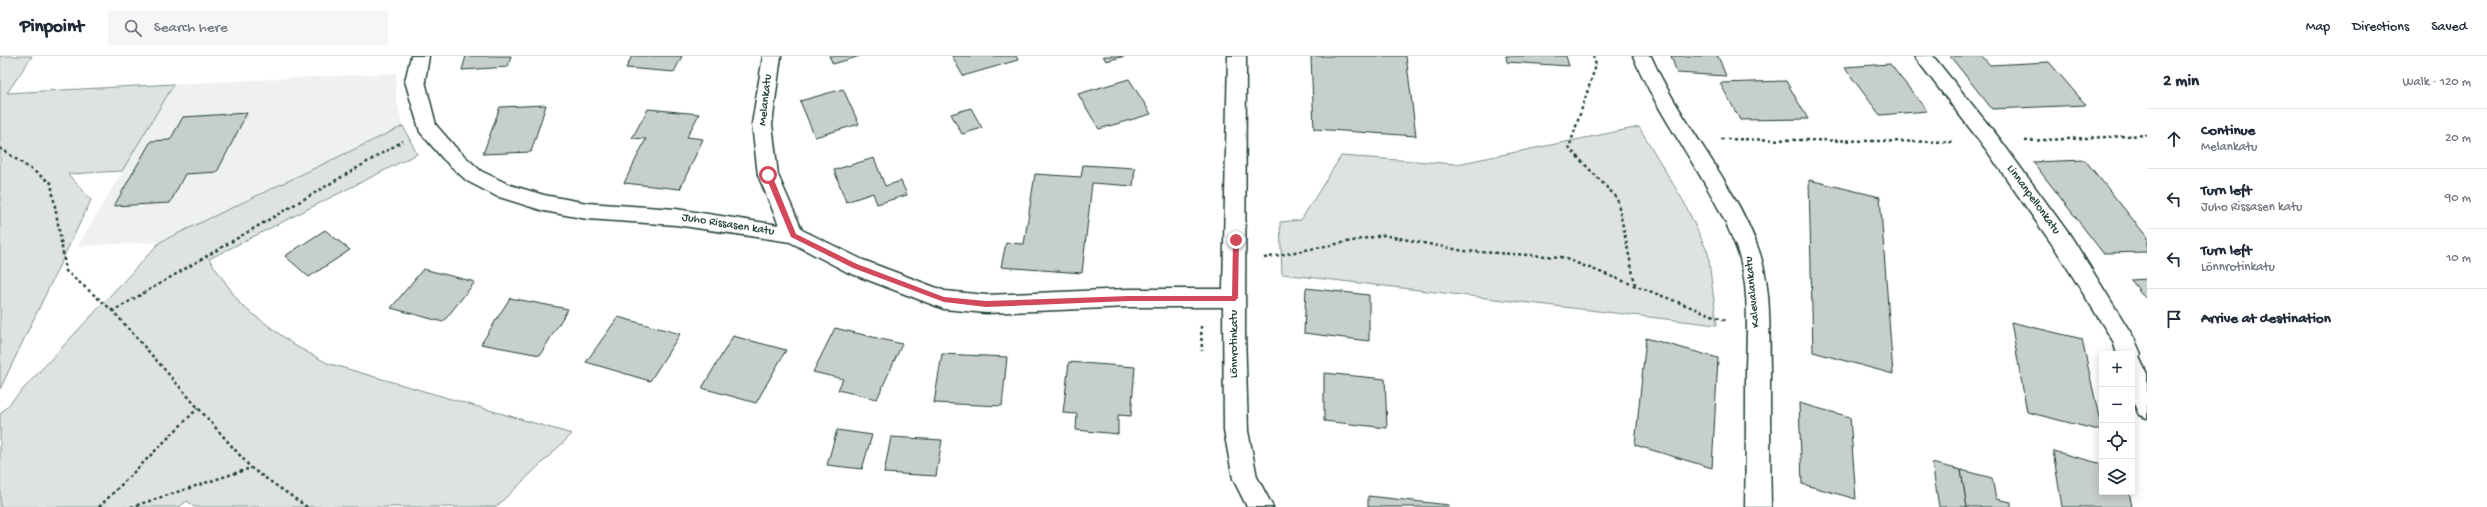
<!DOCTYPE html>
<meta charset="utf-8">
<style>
body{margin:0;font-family:"Gochi Hand",sans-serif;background:#f6f6f7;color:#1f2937}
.controls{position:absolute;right:12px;bottom:12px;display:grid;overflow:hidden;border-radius:0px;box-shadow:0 2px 10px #0003}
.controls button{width:36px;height:36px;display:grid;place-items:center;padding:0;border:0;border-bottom:1px solid #e0e1e3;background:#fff;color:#1f2937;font:20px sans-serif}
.stop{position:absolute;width:12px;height:12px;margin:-9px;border:3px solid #d1495b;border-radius:50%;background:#fff}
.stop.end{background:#d1495b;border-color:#fff;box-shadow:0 1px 4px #0008}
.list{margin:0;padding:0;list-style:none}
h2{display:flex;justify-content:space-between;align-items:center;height:52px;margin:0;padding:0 16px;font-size:17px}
h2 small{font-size:13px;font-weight:400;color:#747a83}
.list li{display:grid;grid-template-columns:26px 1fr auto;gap:12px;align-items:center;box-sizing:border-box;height:60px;padding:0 16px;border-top:1px solid #e0e1e3}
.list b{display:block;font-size:15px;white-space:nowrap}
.list p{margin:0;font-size:13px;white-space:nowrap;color:#747a83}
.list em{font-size:13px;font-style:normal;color:#747a83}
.icon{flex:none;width:22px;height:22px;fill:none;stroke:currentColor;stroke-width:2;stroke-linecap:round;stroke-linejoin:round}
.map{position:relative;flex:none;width:2147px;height:451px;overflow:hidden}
header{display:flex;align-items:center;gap:24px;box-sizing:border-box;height:56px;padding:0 20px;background:#fff;border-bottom:1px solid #e0e1e3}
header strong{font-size:19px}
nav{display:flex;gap:22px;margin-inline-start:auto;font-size:14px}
.search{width:280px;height:36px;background:#f6f6f7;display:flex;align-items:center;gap:10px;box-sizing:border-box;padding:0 14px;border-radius:0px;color:#747a83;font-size:15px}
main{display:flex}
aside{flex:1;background:#fff}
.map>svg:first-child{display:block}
.built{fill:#eef1f0}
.green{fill:#dee3e2;stroke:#7e908b}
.building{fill:#c7cfcc;stroke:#1f3d34}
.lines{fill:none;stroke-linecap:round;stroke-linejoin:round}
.minor-casing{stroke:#1f3d34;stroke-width:3}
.path{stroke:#1f3d34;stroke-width:2.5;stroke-dasharray:3 3;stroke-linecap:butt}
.minor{fill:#fff;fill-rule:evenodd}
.route{fill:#d1495b}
.labels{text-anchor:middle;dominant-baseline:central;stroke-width:3;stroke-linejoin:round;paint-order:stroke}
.street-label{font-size:12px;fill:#1f3d34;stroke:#fff}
</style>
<header>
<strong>Pinpoint</strong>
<div class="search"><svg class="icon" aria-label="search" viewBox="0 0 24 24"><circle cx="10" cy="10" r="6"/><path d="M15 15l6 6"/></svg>Search here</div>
<nav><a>Map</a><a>Directions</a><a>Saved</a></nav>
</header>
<main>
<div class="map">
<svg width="2147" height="451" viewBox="0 0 2147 451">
<rect width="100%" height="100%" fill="#fff"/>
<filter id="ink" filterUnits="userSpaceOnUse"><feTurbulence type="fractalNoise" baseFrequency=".025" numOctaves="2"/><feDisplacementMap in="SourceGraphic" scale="8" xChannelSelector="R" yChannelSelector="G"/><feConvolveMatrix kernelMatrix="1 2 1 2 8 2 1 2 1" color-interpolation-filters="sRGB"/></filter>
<g filter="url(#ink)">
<path class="built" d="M 396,17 L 396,44 L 403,70 L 160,186 L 78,190 L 174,28 Z"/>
<g class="green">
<path d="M 0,0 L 32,0 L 7,37 L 174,28 L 122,115 L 68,118 L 91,144 L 0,333 Z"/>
<path d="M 403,70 L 417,98 L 209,203 L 241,249 L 294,289 L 327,307 L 572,378 L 496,451 L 194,451 L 187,445 L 179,451 L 0,451 L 0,358 L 160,186 Z"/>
<path d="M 1639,71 L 1684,146 L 1708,197 L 1717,269 L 1282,218 L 1280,166 L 1301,164 L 1341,100 L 1457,108 Z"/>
</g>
<g class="building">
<path d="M 466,0 L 511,0 L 508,11 L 462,14 Z"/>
<path d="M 632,0 L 682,0 L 674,16 L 626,12 Z"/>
<path d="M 829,0 L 860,0 L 833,8 Z"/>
<path d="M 952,0 L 1016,0 L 1018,4 L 963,20 Z"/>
<path d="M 1103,0 L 1125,0 L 1106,5 Z"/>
<path d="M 1311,0 L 1406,0 L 1416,80 L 1314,73 Z"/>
<path d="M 1506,0 L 1566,0 L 1569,10 L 1507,6 Z"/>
<path d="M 1671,0 L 1718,0 L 1726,20 L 1677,17 Z"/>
<path d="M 1950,0 L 1982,0 L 1990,9 L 2049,6 L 2086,49 L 1992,53 Z"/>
<path d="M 1890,8 L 1927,55 L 1880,59 L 1844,11 Z"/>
<path d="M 1129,23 L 1151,58 L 1099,73 L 1078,38 Z"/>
<path d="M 1786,25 L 1808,63 L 1740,64 L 1720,27 Z"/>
<path d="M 843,33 L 859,68 L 815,81 L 800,45 Z"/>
<path d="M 546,49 L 531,96 L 483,98 L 500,51 Z"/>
<path d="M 971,52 L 982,72 L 962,78 L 951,58 Z"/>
<path d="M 648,53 L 699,58 L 687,81 L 703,83 L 680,133 L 624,127 L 646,83 L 632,82 Z"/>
<path d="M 247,57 L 217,116 L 185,118 L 170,147 L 114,150 L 151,85 L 170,84 L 183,61 Z"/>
<path d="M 874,102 L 885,130 L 901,125 L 907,139 L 877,148 L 873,137 L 846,146 L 834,114 Z"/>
<path d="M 2085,104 L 2147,181 L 2147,196 L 2103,197 L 2033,106 Z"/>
<path d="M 1083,109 L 1135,112 L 1133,130 L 1092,127 L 1082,217 L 1001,211 L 1006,187 L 1024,188 L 1035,118 L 1081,121 Z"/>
<path d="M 1809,124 L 1880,141 L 1893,318 L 1813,296 Z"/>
<path d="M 325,174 L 350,194 L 309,221 L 285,200 Z"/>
<path d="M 423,213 L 475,226 L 443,266 L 391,252 Z"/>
<path d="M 2147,223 L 2147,244 L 2131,224 Z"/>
<path d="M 1306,232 L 1369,239 L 1369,285 L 1304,277 Z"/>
<path d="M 510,242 L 568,253 L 540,299 L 481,288 Z"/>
<path d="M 618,261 L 680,278 L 650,325 L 586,306 Z"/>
<path d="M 2011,266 L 2082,283 L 2102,375 L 2027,356 Z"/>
<path d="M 835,272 L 902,288 L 877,343 L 838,334 L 843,323 L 813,316 Z"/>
<path d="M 733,280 L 786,294 L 756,347 L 702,332 Z"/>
<path d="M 1646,282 L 1718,302 L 1712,412 L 1635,389 Z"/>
<path d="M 942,298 L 1007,301 L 1002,350 L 934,347 Z"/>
<path d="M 1069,306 L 1135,311 L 1131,360 L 1118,359 L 1118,378 L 1076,374 L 1077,358 L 1063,357 Z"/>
<path d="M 1324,317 L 1385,323 L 1387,372 L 1324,365 Z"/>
<path d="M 1799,347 L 1850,361 L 1856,443 L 1802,428 Z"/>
<path d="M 837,374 L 872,379 L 862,413 L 827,409 Z"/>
<path d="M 891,381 L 942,384 L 936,420 L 884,417 Z"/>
<path d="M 2053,395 L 2102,408 L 2102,436 L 2129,436 L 2132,451 L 2062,451 Z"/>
<path d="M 1932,407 L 1961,414 L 1967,451 L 1939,451 Z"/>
<path d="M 1961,414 L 1992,422 L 1996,443 L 2011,446 L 2011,451 L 1967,451 Z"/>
<path d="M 1368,440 L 1449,449 L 1449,451 L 1368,451 Z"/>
</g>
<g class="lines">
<defs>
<g id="minor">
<path d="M 411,0 L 429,0 L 425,25 L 436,69 L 457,93 L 481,115 L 510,129 L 544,139 L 587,147 L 676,153 L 779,169 L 758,119 L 752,68 L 763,0 L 781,0 L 772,68 L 778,119 L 802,174 L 863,204 L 945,235 L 986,239 L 1129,233 L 1223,233 L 1228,0 L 1246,0 L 1245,276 L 1248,375 L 1257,421 L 1273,451 L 1247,451 L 1233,423 L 1224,375 L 1223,251 L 1129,251 L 986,257 L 944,253 L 847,216 L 790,186 L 676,169 L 587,163 L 544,155 L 496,140 L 467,125 L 443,103 L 420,76 L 405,25 Z"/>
<path d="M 1633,0 L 1651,0 C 1680,67 1733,123 1758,192 C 1772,229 1769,274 1770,312 C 1770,358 1770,405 1771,451 L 1745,451 C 1746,405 1746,358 1746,312 C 1747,275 1750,225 1736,191 C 1710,123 1661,67 1633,0 Z"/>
<path d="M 1914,0 L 1933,0 L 1999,82 L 2072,182 L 2134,282 L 2141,298 L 2139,301 L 2147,318 L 2147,362 L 2139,359 L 2132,343 L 2132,298 L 2117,298 L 2113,285 L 2056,194 L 1985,92 Z"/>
</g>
</defs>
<use href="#minor" class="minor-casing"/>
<g class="path">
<path d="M 1593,0 L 1596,9 L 1569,92 L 1617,142 L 1635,228"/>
<path d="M 1721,83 L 1954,86"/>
<path d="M 2025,85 L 2147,79"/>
<path d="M 0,92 L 51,127 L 66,215 L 113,255"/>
<path d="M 1264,202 L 1383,179 L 1464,195 L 1561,201 L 1727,265"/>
<path d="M 1201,270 L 1202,295"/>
<path d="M 99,451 L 198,352"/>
<path d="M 131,451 L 251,412"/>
<path d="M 307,451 L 251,412 L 113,255 L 403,85"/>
</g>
<use href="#minor" class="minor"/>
</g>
</g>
<path class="route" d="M 768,117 L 772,119 L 796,178 L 857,208 L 944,241 L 986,245 L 1129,240 L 1232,240 L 1233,184 L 1236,181 L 1239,184 L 1238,242 L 1235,245 L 1129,245 L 986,251 L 944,246 L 853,212 L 791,181 L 765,119 Z"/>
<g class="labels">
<g class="street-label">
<text transform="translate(766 44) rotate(-84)">Melankatu</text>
<text transform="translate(2033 144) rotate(54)">Linnanpellonkatu</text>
<text transform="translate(728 169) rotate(9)">Juho Rissasen katu</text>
<text transform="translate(1753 236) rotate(-96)">Kalevalankatu</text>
<text transform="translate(1235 288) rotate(-90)">Lönnrotinkatu</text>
</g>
</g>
</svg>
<div class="controls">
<button>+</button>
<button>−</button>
<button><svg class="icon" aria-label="locate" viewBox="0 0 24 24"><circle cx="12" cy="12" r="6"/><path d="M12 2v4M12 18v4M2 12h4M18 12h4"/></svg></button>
<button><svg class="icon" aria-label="layers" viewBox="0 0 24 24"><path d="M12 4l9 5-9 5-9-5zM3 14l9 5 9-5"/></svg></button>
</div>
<div class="stop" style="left:768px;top:119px"></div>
<div class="stop end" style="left:1236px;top:184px"></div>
</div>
<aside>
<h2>2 min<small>Walk · 120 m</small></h2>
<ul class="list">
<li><svg class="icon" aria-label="ahead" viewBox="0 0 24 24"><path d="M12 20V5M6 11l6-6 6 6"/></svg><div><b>Continue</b><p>Melankatu</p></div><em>20 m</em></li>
<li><svg class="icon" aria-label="left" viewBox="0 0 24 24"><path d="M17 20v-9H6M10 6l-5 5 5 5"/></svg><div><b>Turn left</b><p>Juho Rissasen katu</p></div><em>90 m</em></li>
<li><svg class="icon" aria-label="left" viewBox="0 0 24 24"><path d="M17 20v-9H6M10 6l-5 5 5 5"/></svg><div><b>Turn left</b><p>Lönnrotinkatu</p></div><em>10 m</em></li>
<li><svg class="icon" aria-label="arrive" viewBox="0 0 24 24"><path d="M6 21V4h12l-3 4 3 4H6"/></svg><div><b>Arrive at destination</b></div></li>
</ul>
</aside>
</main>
